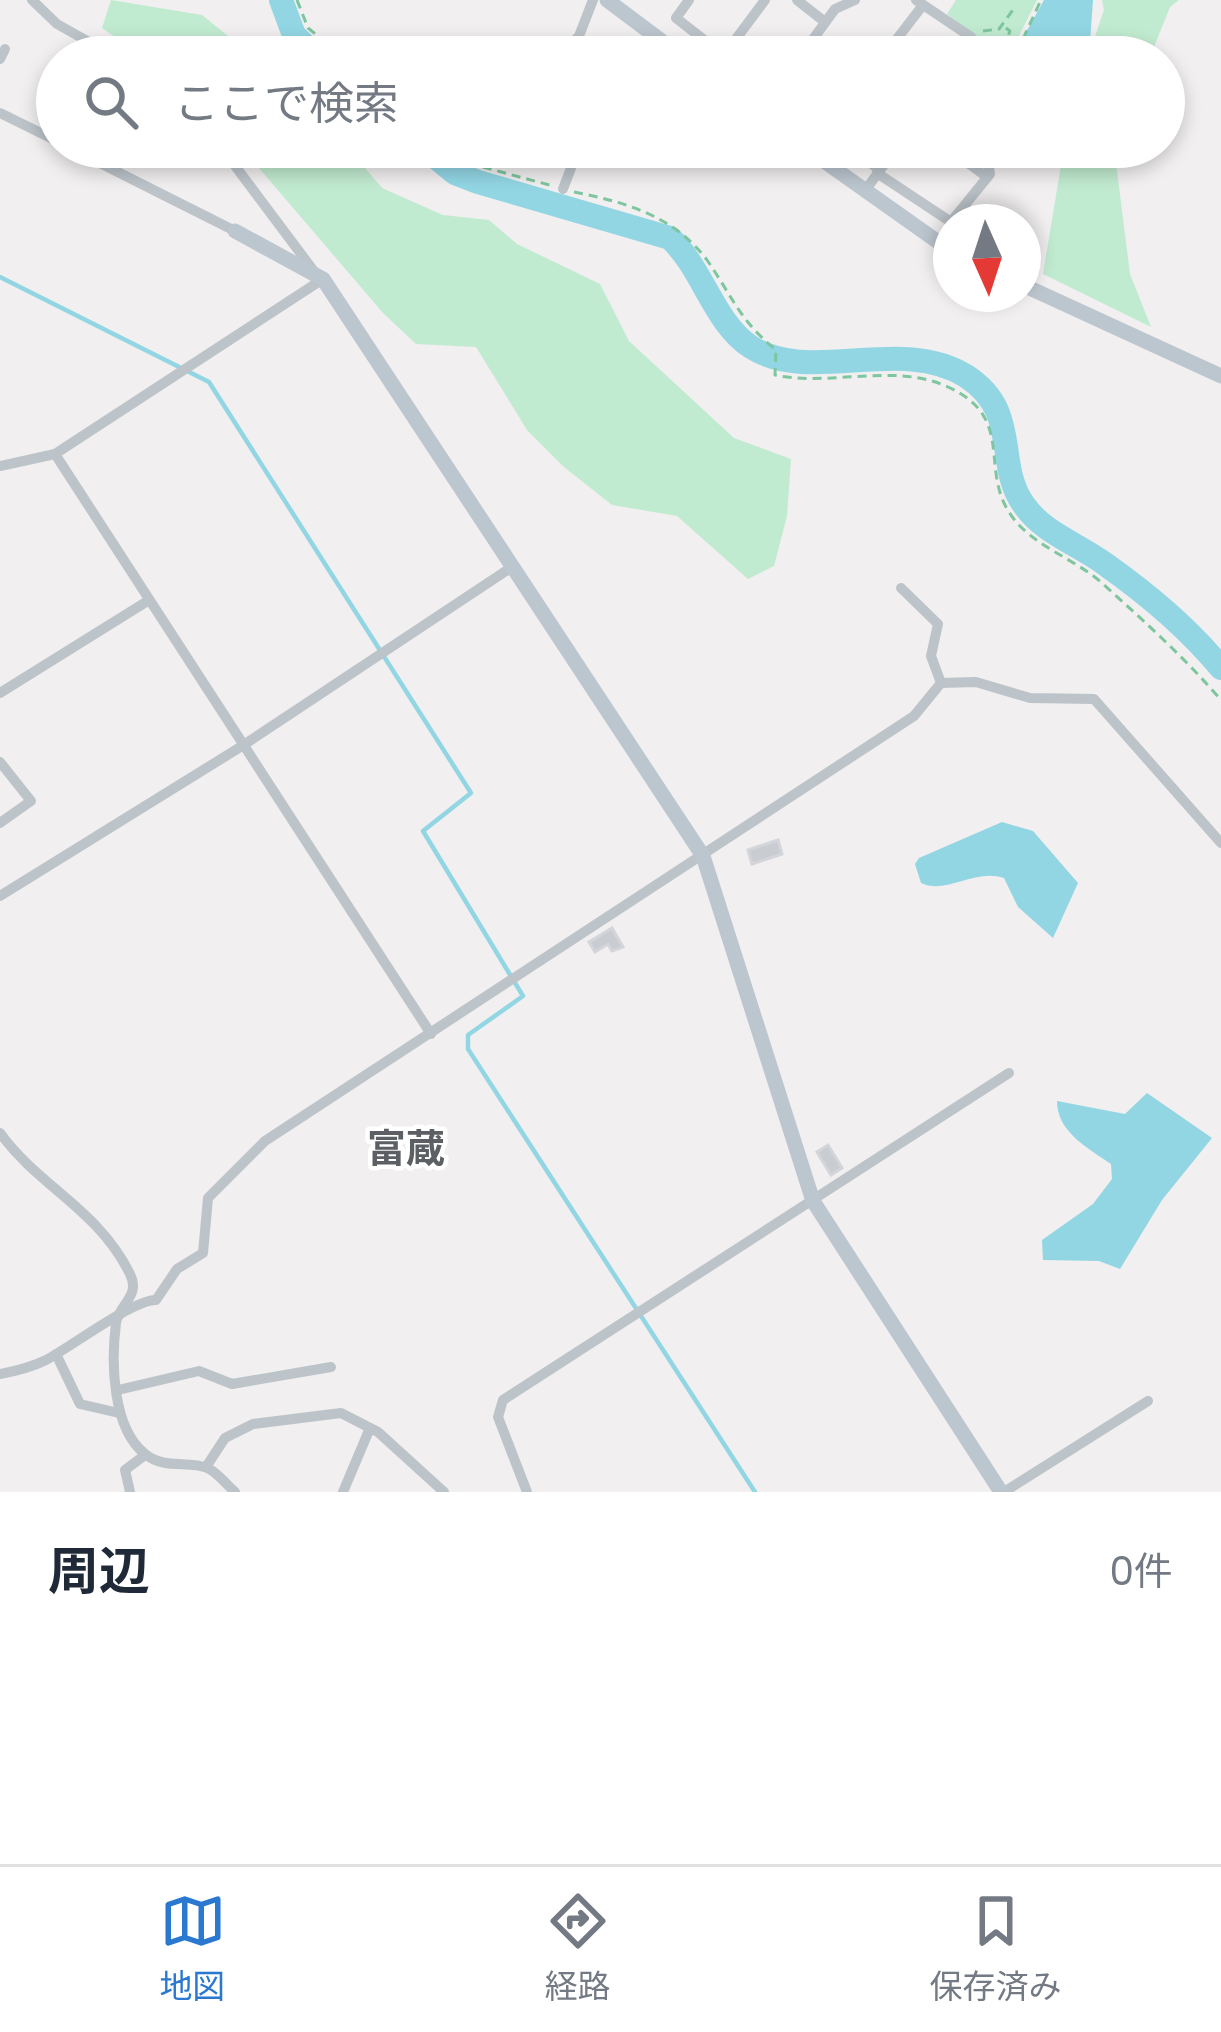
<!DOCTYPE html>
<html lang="ja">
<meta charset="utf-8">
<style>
body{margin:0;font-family:Poppins,"Noto Sans JP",sans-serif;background:#f6f6f7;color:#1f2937}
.compass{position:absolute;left:933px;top:204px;width:108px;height:108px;border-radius:50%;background:#fff;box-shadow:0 6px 18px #0003;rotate:177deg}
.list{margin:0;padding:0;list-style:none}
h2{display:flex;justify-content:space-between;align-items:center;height:156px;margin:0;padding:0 48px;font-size:51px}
h2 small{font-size:39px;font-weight:400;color:#747a83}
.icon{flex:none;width:66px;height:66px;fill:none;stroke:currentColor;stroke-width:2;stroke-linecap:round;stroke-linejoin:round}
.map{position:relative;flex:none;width:1221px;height:1492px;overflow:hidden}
.search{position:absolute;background:#fff;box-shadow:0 6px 18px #0003;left:36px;right:36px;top:36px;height:132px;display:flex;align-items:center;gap:30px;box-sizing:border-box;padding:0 42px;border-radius:66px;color:#747a83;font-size:45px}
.sheet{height:372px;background:#fff}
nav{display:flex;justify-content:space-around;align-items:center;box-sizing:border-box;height:168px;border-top:3px solid #e0e1e3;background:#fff;font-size:33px;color:#747a83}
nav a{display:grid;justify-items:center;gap:6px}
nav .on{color:#2a78d0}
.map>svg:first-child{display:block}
.green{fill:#c1ebd0}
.water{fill:#92d6e4}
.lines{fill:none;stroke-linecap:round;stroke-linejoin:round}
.stream{stroke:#92d6e4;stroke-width:4.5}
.river{stroke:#92d6e4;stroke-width:24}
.building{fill:#c9ccd1;stroke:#d3d5da;stroke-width:3}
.path{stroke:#7dc69f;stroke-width:3;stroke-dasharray:9 6;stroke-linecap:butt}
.street{stroke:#bcc4ca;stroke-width:10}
.secondary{stroke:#bcc6cf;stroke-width:15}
.labels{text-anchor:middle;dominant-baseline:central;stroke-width:9;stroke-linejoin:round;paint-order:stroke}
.neighbourhood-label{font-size:39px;font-weight:bold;fill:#5c5f63;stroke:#fff}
</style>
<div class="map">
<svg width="1221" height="1492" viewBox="0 0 1221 1492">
<rect width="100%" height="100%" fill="#f1efef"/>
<g class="green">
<path d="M 111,0 L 202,15 L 254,57 L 144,57 L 102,28 Z"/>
<path d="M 956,0 L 1037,0 L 1012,50 L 978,55 L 975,36 L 947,14 Z"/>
<path d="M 1102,0 L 1179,0 L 1170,7 L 1150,57 L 1088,57 L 1104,10 Z"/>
<path d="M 241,147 L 347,147 L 382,188 L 443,215 L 489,220 L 517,244 L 600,284 L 629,341 L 734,438 L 791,459 L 787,516 L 774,566 L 748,579 L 677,516 L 612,505 L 564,467 L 527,430 L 476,347 L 416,344 L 383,313 Z"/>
<path d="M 1064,147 L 1114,147 L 1130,274 L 1151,327 L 1043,274 Z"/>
</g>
<g class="water">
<path d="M 1044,0 L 1093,0 L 1089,57 L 1024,57 L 1019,45 Z"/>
<path d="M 1002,822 L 1033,831 L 1078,883 L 1053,938 L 1018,907 L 1004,878 C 974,868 947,895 921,883 L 915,864 L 919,858 Z"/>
<path d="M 1147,1093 L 1212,1138 L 1162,1200 L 1120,1269 L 1099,1261 L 1043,1260 L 1042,1240 L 1093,1204 L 1112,1179 L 1111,1164 C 1088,1148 1057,1132 1057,1101 L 1125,1114 Z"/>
</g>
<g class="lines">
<path class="stream" d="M 0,277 L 209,382 L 471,793 L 423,831 L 523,996 L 468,1035 L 468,1049 L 755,1492"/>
<g class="river">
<path d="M 281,0 L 294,35 L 317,57"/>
<path d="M 423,147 L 455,173 L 478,182 L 670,238 C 703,269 714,323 751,347 C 809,385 901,335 966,376 C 1022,412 994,464 1024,505 C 1043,533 1078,544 1105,564 C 1146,593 1189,629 1221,668"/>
</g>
</g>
<g class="building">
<path d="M 778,840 L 782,854 L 752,864 L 748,850 Z"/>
<path d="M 612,928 L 623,947 L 612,951 L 608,944 L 595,952 L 589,942 Z"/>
<path d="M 828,1145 L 842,1168 L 831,1175 L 817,1152 Z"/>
</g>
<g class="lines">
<g class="path">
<path d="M 297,0 L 308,28 L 344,57"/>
<path d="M 983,31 L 999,29 L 1015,7"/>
<path d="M 985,45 L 1005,44 L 1010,31 L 1003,26"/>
<path d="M 987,56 L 1017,52 L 1041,0"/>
<path d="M 443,147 L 468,163 L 553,186"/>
<path d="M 574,192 C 625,202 674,216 707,260 C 732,296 740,321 776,350 L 775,375 C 831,387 894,362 948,387 C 1015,417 980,467 1009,512 C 1030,546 1075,558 1103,584 C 1145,622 1184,657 1221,700"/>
</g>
<g class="street">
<path d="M 32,0 L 57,24 L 116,57"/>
<path d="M 689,0 L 676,18 L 726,57"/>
<path d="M 797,0 L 825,22"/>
<path d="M 916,0 L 971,37 L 973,57"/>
<path d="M 724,55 L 765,0"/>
<path d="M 557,57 L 579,36 L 593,0"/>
<path d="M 800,57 L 835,9 L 855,0"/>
<path d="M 883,57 L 923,5"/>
<path d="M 0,59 L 5,49"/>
<path d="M 0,113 L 57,141"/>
<path d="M 68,147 L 235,231"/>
<path d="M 221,147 L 313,270"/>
<path d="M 848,147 L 880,170"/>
<path d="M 946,147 L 987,177"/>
<path d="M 877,173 L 951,222"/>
<path d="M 563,189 L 579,147"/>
<path d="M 864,192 L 897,147"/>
<path d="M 951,222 L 990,174 L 986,147"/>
<path d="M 55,454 L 431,1034"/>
<path d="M 0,466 L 55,454 L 323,279"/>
<path d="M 941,683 L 976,682 L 1030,698 L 1094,699 L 1221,843"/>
<path d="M 0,693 L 146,602"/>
<path d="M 0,762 L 31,801 L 0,823"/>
<path d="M 0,896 L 242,746 L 509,569"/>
<path d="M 0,1133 C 39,1187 98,1209 130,1274 C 141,1296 119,1304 116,1323 C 111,1362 112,1428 145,1454 C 165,1470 188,1460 207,1468 C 216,1471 227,1485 235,1492"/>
<path d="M 56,1354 L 80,1404 L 119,1413"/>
<path d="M 0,1374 C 16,1371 32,1367 46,1360 C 71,1347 132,1300 156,1300 L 177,1269 L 203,1253 L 208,1198 L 265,1141 L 914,716 L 941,683 L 931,656 L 938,624 L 901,588"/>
<path d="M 118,1390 L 199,1371 L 232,1384 L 331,1367"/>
<path d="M 206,1467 L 225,1438 L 253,1424 L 341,1413 L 378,1432 L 444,1492"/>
<path d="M 130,1492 L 125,1470 L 145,1455"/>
<path d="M 343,1492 L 370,1428"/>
<path d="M 527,1492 L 498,1417 L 503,1400 L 1009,1073"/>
<path d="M 1004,1492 L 1148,1401"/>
</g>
<g class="secondary">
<path d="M 607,0 L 683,57"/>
<path d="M 804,147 L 951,251"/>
<path d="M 235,231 L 323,279 L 703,856 L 813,1201 L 1001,1492"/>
<path d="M 1023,285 L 1221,376"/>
</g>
</g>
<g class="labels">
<g class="neighbourhood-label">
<text x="406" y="1148">富蔵</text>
</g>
</g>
</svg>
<svg class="compass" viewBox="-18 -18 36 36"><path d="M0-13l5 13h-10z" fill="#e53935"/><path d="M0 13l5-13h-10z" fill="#747a83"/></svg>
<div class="search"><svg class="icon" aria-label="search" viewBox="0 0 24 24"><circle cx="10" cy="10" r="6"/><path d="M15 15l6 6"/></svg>ここで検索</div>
</div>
<section class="sheet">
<h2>周辺<small>0件</small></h2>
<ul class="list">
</ul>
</section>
<nav>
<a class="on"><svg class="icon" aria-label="map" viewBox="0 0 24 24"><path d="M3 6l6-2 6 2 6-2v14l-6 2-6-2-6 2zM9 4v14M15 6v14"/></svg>地図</a>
<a><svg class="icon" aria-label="directions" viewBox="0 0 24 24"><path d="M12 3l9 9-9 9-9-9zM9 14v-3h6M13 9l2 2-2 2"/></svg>経路</a>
<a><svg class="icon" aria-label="saved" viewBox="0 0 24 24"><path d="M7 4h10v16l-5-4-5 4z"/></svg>保存済み</a>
</nav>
